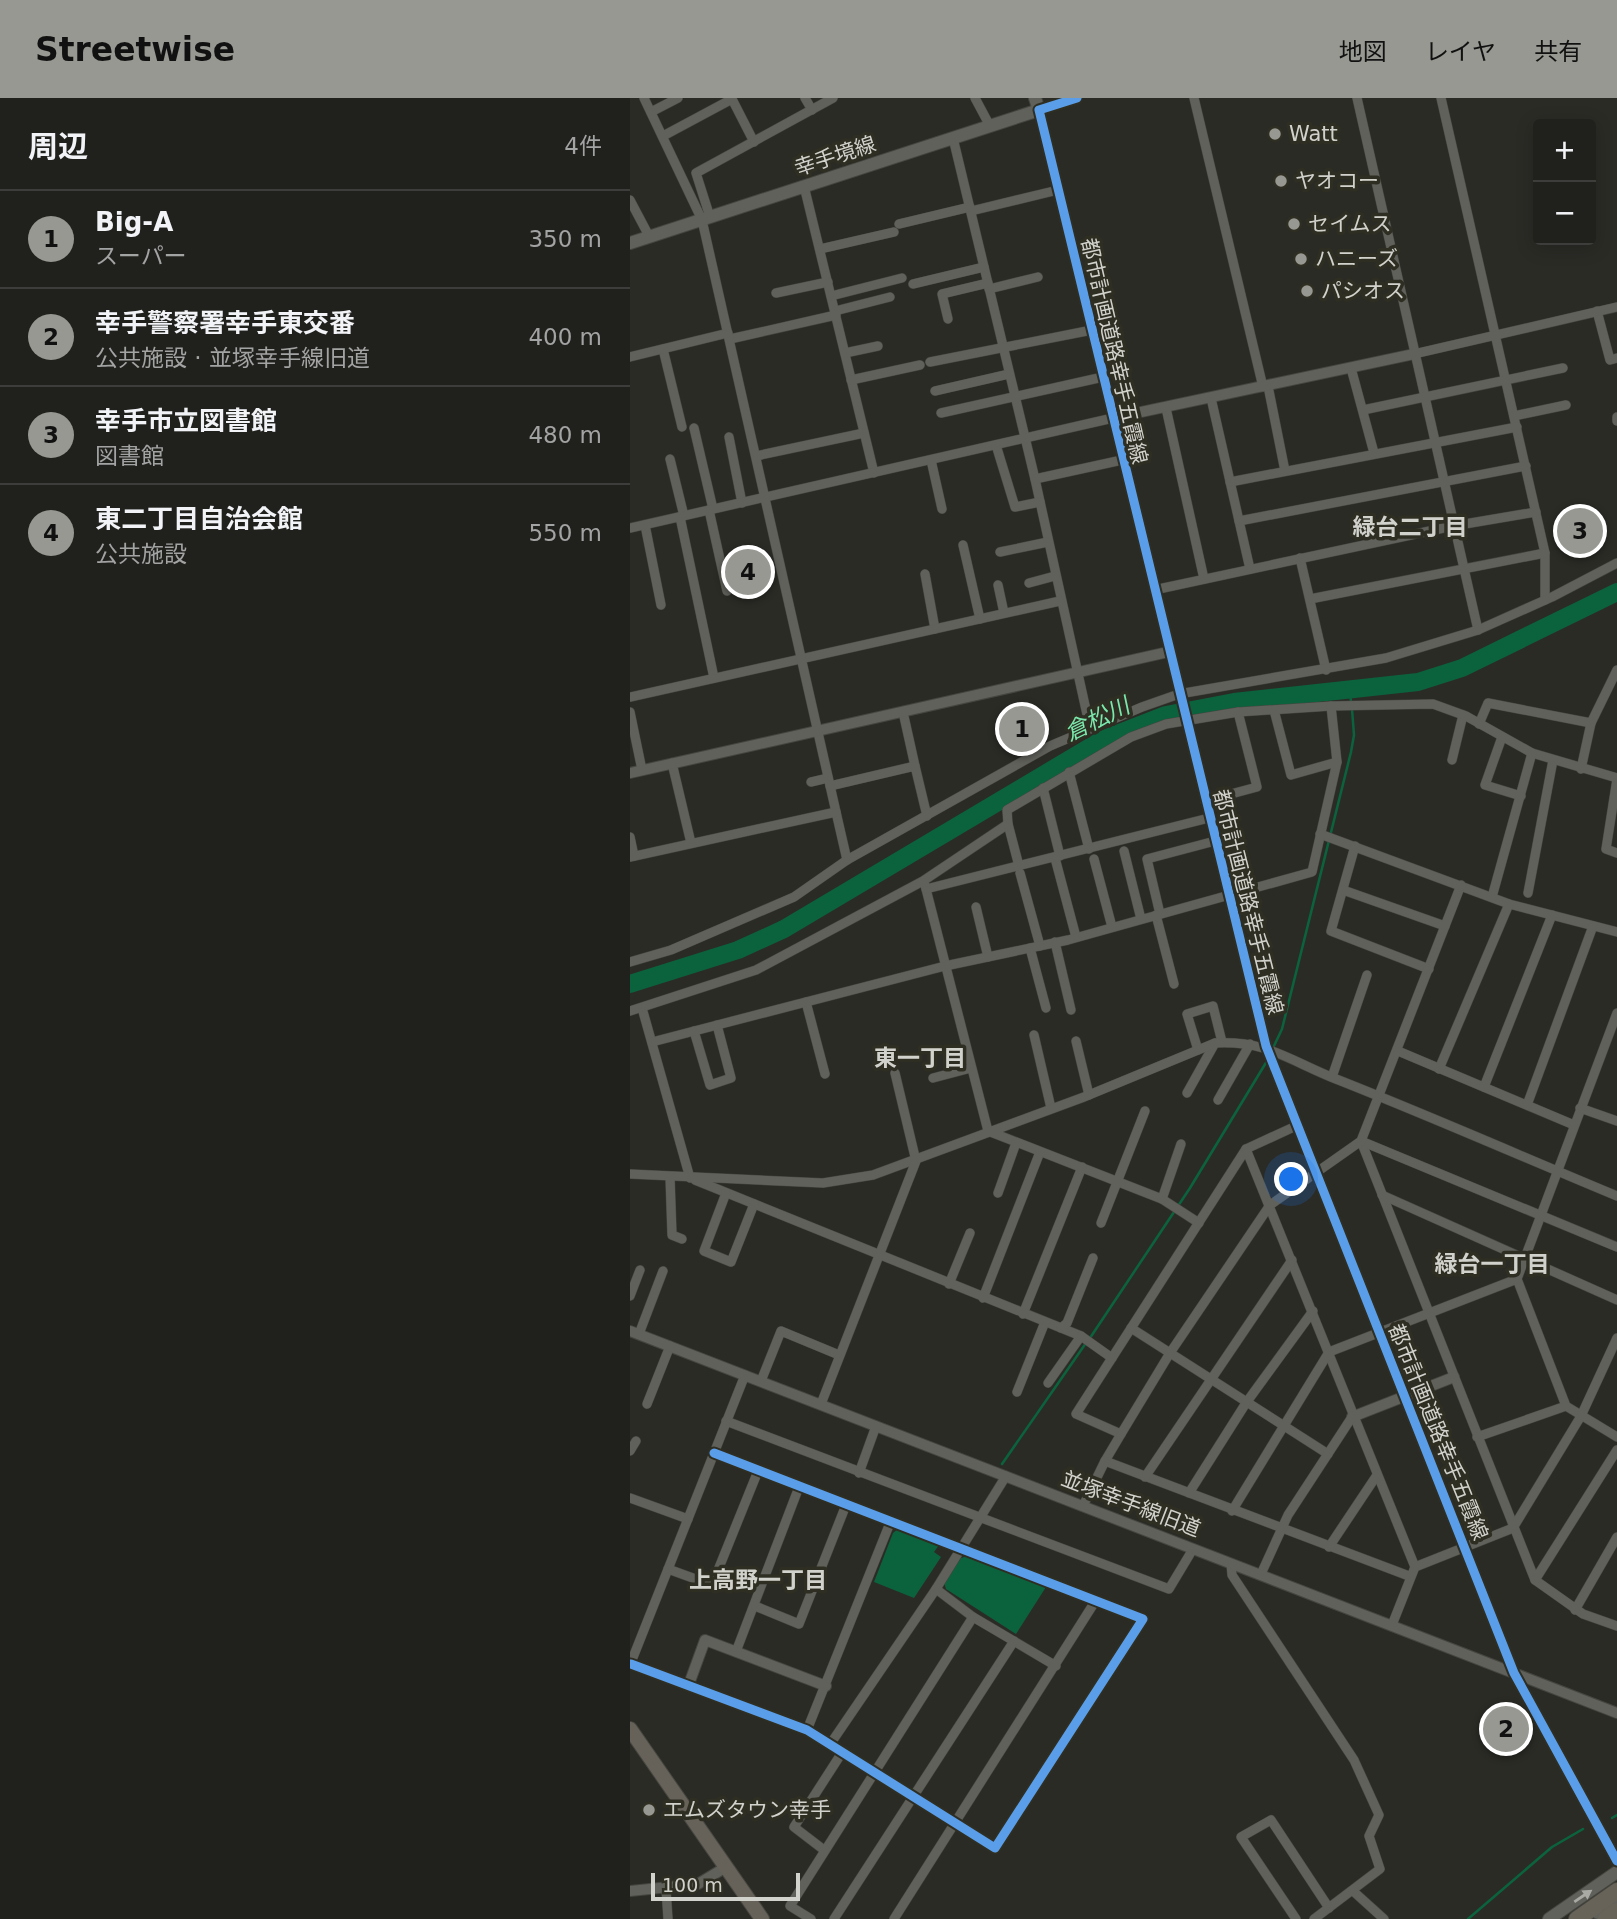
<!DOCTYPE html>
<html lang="ja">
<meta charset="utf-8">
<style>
body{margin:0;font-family:"DejaVu Sans","Noto Sans JP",sans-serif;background:#282825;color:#f1f3f6}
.controls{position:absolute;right:21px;top:21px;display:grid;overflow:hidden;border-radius:7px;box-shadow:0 4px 18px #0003}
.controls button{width:63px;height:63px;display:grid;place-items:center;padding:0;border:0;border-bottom:2px solid #3d3e3b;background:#20201c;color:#f1f3f6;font:35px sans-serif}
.scale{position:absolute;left:21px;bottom:18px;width:149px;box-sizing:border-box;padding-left:7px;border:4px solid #d2d2cc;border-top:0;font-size:19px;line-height:24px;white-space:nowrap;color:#d2d2cc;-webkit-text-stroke:5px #2e2e23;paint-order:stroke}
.you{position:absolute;left:662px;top:1082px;width:24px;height:24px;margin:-18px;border:5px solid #fff;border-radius:50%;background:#1a73e8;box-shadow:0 0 0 10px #1a73e833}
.badge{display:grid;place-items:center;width:46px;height:46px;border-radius:50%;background:#989892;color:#111;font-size:23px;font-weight:700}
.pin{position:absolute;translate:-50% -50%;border:4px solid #fff;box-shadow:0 2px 7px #0006}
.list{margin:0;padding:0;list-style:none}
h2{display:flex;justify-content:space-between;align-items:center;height:91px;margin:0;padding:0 28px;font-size:30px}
h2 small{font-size:23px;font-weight:400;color:#a2a3a3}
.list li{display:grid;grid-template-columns:46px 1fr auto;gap:21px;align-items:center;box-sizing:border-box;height:98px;padding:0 28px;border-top:2px solid #3d3e3b}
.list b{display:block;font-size:26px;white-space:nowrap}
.list p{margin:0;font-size:23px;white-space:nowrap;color:#a2a3a3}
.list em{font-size:23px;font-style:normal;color:#a2a3a3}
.map{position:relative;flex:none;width:987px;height:1821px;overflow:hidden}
header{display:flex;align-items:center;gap:42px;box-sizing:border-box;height:98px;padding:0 35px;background:#989892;color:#111}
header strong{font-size:33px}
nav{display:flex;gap:38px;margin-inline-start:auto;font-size:24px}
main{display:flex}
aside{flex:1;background:#20201c}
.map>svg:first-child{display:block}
.water{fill:#0b633d}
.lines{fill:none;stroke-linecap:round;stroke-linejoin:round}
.stream{stroke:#0b633d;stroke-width:2.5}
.river{stroke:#0b633d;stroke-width:18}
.minor-casing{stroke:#464640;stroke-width:10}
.tertiary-casing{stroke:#464640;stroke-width:12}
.secondary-casing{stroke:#464640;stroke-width:14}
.trunk-casing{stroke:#464640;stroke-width:16}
.motorway-casing{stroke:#464640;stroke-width:18}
.minor{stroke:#61615c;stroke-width:9}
.tertiary{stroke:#61615c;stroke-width:10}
.secondary{stroke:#61615c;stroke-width:12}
.trunk{stroke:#666259;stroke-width:14}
.motorway{stroke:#686358;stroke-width:16}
.cycleway-casing{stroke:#2e2e23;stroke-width:13}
.cycleway{stroke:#5a9eea;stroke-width:9}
.oneway{fill:#aaaaa5}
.poi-dot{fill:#989892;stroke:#2e2e23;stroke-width:2.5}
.labels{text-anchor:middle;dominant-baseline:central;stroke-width:7;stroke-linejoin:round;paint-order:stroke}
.poi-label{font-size:21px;fill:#d2d2cc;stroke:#2e2e23;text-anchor:start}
.street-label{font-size:21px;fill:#d2d2cc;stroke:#2e2e23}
.neighbourhood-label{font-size:23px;font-weight:bold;fill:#d2d2cc;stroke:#2e2e23}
.water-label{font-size:23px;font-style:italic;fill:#7ae9ac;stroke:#2e2e23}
</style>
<header>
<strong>Streetwise</strong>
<nav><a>地図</a><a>レイヤ</a><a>共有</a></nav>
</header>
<main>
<aside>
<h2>周辺<small>4件</small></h2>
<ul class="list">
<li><span class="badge">1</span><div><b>Big-A</b><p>スーパー</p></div><em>350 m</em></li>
<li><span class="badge">2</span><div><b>幸手警察署幸手東交番</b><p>公共施設 · 並塚幸手線旧道</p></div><em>400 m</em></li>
<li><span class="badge">3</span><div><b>幸手市立図書館</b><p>図書館</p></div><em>480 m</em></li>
<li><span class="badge">4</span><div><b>東二丁目自治会館</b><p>公共施設</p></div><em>550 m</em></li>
</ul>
</aside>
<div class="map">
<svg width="987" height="1821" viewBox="0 0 987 1821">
<rect width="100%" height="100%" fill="#2b2b26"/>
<g class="water">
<path d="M 268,1431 L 309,1447 L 304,1454 L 311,1459 L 284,1500 L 244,1484 L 263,1435 Z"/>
<path d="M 337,1458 L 416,1489 L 386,1536 L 316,1491 L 314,1484 L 331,1460 Z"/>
</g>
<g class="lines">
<g class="stream">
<path d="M 720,593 L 721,604"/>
<path d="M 643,950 L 652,931 L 721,654 L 724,637 L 722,611"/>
<path d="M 460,1240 L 560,1090 L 637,963"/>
<path d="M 372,1366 L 456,1245"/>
<path d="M 982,1720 L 987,1717"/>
<path d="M 838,1821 L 922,1749 L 953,1731"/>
</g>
<path class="river" d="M 0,886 L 108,852 L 154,831 L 472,642 L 536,617 L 604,604 L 788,584 L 832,570 L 987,494"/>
<defs>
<g id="minor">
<path d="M 175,0 L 182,12"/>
<path d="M 345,0 L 360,28"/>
<path d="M 564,0 L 633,289"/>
<path d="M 727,0 L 848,532"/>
<path d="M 811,0 L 915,455 L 915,502"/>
<path d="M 21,14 L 48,0"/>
<path d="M 33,38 L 102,1 L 124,44"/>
<path d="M 323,40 L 405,381 L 460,630"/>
<path d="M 174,88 L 244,375"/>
<path d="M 0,102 L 19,138"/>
<path d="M 341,113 L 428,92"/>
<path d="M 80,119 L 66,75 L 203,0"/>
<path d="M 269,126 L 340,109"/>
<path d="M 190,151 L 264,134"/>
<path d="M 283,186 L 354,169"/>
<path d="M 359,191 L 408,179"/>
<path d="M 146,195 L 198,184"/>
<path d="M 201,198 L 272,180"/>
<path d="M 205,213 L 260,199"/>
<path d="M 967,213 L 980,262 L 987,260"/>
<path d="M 318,221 L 312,196 L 358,185"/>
<path d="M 100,241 L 206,217"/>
<path d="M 33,251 L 52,329"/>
<path d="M 215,255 L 248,248"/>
<path d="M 784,256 L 987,209"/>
<path d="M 0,259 L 98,235"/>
<path d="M 300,264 L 462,232"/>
<path d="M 721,270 L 744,355"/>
<path d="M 221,282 L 290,267"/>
<path d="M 638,288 L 655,373"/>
<path d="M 305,293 L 379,276"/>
<path d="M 581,300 L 620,471"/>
<path d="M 536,310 L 574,481"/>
<path d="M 733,312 L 933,270"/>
<path d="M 311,315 L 473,279"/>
<path d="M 884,318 L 936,307"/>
<path d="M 987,319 L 987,323"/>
<path d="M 64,330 L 83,411"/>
<path d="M 99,339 L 112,405"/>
<path d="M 366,347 L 385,409 L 410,404"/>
<path d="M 126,358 L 234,335"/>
<path d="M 40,361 L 54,418"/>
<path d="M 301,362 L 312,411"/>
<path d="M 405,381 L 492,362"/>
<path d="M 600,384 L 887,329"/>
<path d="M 79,412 L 97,493"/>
<path d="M 50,419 L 84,580"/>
<path d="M 609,423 L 896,368"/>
<path d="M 15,427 L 31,507"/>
<path d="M 0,430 L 483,320"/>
<path d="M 333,447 L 350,521"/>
<path d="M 370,454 L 418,444"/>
<path d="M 670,460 L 696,572"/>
<path d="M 295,476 L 305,531"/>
<path d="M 399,485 L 425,478"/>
<path d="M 368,487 L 374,515"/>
<path d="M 524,492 L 823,428 L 906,414"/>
<path d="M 680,501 L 915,455"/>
<path d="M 0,599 L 430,503"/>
<path d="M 644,612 L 661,677 L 707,664"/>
<path d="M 0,614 L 12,672"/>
<path d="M 273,614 L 285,668"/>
<path d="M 849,626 L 858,605 L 961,625 L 987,572"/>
<path d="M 872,639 L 855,687 L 891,698"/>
<path d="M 822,662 L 833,617"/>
<path d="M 42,665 L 61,745"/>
<path d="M 951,671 L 961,625"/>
<path d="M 439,674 L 459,751"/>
<path d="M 987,681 L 976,751 L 987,755"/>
<path d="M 181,684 L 198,680"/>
<path d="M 200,688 L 285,668 L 297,718"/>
<path d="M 413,690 L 430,758"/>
<path d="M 575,703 L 627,689 L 608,614"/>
<path d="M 206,714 L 217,762"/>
<path d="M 690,736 L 879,806 L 987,834"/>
<path d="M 0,739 L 4,758"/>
<path d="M 725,748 L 701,833 L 799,871"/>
<path d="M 494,753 L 511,821"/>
<path d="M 0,759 L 206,714 L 72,122 L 14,0"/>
<path d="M 425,760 L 446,839"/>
<path d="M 464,761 L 482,829"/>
<path d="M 389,768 L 378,726 L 377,712 L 501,639 L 536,626 L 608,614 L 701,608 L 803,606 L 836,618 L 902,655 L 987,680"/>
<path d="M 390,775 L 410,848"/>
<path d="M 295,787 L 358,1033"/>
<path d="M 296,791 L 579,720"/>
<path d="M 713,792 L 815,828"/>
<path d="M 898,795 L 923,662"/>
<path d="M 862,799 L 902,655"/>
<path d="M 346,809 L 358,859"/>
<path d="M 530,816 L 517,761 L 585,743"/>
<path d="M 526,817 L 544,886"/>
<path d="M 425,844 L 441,912"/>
<path d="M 400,850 L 416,910"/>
<path d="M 0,864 L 41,852 L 164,799 L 217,762 L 420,648 L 512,609 L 549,596 L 756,560 L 848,532 L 922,499 L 987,465"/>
<path d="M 176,904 L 195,976"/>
<path d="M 12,910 L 60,1080"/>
<path d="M 0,913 L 126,872 L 293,783 L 378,726"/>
<path d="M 987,915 L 887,1181 L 936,1308 L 987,1339"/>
<path d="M 64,933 L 80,987 L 101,980 L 87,927"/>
<path d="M 404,937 L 421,1010"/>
<path d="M 446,943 L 459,997"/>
<path d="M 22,944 L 315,868 L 438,842 L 682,774 L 707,664 L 701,608"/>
<path d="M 568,952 L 557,916 L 583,908 L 592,944"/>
<path d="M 768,953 L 944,1027"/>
<path d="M 809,971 L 879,806"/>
<path d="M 702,979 L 737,877"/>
<path d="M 303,980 L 341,970"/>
<path d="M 854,989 L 922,817"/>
<path d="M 557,995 L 585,945"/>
<path d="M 588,1002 L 620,946"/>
<path d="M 897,1007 L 963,828"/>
<path d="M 950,1010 L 987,1023"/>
<path d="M 666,1028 L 616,1051 L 446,1316 L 491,1336 L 475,1363 L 779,1478"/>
<path d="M 358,1033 L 532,1101 L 569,1125"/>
<path d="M 731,1043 L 905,1482 L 953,1516 L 987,1528"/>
<path d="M 731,1043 L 987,1149"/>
<path d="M 616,1051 L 785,1469"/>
<path d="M 0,1076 L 193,1085 L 243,1077 L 454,999 L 585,945 C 637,942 660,963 706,981 C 800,1018 893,1059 987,1098"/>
<path d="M 40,1079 L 42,1137 L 52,1141"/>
<path d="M 65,1082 L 451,1238 L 482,1260"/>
<path d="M 96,1095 L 74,1153 L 101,1164 L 124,1106"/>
<path d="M 368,1095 L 386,1045"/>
<path d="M 752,1097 L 987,1202"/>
<path d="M 532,1101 L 551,1046"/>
<path d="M 471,1125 L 515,1013"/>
<path d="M 319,1186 L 340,1135"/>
<path d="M 0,1198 L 10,1172"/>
<path d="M 353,1200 L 410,1054"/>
<path d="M 393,1216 L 452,1069"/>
<path d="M 431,1230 L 437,1225 L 463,1160"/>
<path d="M 501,1230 L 698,1356"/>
<path d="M 9,1236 L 33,1173"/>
<path d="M 131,1283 L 151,1233 L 209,1257"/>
<path d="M 418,1285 L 451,1238"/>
<path d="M 387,1294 L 415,1224"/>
<path d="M 17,1306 L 40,1248"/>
<path d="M 191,1306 L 286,1063 L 265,975"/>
<path d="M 96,1323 L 539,1491 L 563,1451"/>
<path d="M 491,1336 L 540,1255 L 640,1107 L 731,1043 L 831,787"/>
<path d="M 847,1339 L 936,1308"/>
<path d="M 0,1353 L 6,1343"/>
<path d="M 229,1375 L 246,1328"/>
<path d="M 515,1379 L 662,1162"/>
<path d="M 559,1395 L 616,1305 L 683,1213"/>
<path d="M 0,1400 L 58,1421"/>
<path d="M 453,1408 L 475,1363"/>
<path d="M 602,1413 L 699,1254 L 887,1181"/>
<path d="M 699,1449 L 747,1377"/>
<path d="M 601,1466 L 602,1477 L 724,1662 L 749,1717 L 739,1738 L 750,1771 L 684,1821"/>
<path d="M 38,1471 L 82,1487 L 128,1373"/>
<path d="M 631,1476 L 658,1417 L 722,1319"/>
<path d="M 905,1482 L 987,1352"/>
<path d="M 306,1491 L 343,1519 L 426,1568"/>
<path d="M 125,1508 L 169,1526 L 216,1407"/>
<path d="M 945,1512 L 987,1439"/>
<path d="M 762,1527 L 785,1469 L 883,1430 L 951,1318 L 987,1240"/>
<path d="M 107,1551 L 169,1389"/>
<path d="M 1,1566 L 177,1632 L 365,1750 L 513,1521 L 84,1355"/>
<path d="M 0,1567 L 115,1277"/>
<path d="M 177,1632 L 260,1425"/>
<path d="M 201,1645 L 306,1491 L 376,1378"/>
<path d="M 194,1752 L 164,1729 L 213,1653"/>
<path d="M 36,1791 L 38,1821"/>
<path d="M 723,1793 L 754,1821"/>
<path d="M 181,1821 L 160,1808 L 343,1519"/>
<path d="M 204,1821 L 384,1543"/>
<path d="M 264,1821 L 466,1502"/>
<path d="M 666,1821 L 611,1739 L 641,1722 L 699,1810"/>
</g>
<g id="tertiary">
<path d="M 447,0 L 409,12 L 636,948 L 884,1575 L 987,1763"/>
<path d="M 483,320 L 784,256"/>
<path d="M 0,675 L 538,554"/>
<path d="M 0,1233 L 987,1615"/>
<path d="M 722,1319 L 824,1279"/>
<path d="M 59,1586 L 75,1542 L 196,1588"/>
<path d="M 0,1793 L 68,1786 L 96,1769"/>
</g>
<g id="secondary">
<path d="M 0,145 L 409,12 L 405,0"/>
<path d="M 968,1815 L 987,1803"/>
<path d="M 919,1821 L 987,1774"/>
</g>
<path id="trunk" d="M 0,1631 L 132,1821"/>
<g id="motorway">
<path d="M 947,1821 L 987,1793"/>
<path d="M 976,1821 L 987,1813"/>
</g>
</defs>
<use href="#minor" class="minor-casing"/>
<use href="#tertiary" class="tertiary-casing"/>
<use href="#secondary" class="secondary-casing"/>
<use href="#trunk" class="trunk-casing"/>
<use href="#motorway" class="motorway-casing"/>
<use href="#minor" class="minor"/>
<use href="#tertiary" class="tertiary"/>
<use href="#secondary" class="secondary"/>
<use href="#trunk" class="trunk"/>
<use href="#motorway" class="motorway"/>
<defs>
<g id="cycleway">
<path d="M 447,0 L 409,12 L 636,948 L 884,1575 L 987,1763"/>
<path d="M 1,1566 L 177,1632 L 365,1750 L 513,1521 L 84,1355"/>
</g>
</defs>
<use href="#cycleway" class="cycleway-casing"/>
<use href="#cycleway" class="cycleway"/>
</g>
<defs><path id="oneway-solid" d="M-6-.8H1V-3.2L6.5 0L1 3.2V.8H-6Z" transform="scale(1.75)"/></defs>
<use class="oneway" href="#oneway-solid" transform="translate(953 1798) rotate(-34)"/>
<g class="poi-dot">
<circle cx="645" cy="36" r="7"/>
<circle cx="651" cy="83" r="7"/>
<circle cx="664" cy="126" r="7"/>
<circle cx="671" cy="161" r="7"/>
<circle cx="677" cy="193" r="7"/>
<circle cx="19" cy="1712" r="7"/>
</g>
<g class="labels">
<g class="poi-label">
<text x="659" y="36">Watt</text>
<text x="665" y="83">ヤオコー</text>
<text x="678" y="126">セイムス</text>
<text x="685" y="161">ハニーズ</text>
<text x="691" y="193">パシオス</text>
<text x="33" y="1712">エムズタウン幸手</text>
</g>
<g class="street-label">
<text transform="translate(205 58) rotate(-18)">幸手境線</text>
<text transform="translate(484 253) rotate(77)">都市計画道路幸手五霞線</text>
<text transform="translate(618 804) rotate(76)">都市計画道路幸手五霞線</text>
<text transform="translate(808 1334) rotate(68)">都市計画道路幸手五霞線</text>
<text transform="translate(501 1406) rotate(21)">並塚幸手線旧道</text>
</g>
<g class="neighbourhood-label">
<text x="780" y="429">緑台二丁目</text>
<text x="290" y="960">東一丁目</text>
<text x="862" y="1166">緑台一丁目</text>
<text x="128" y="1482">上高野一丁目</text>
</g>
<g class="water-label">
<text transform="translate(467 621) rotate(-26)">倉松川</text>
</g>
</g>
</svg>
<div class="controls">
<button>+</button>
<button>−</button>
</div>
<div class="scale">100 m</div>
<div class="you"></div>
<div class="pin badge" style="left:392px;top:631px">1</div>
<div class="pin badge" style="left:876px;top:1631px">2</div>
<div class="pin badge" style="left:950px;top:433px">3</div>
<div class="pin badge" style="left:118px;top:474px">4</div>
</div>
</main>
